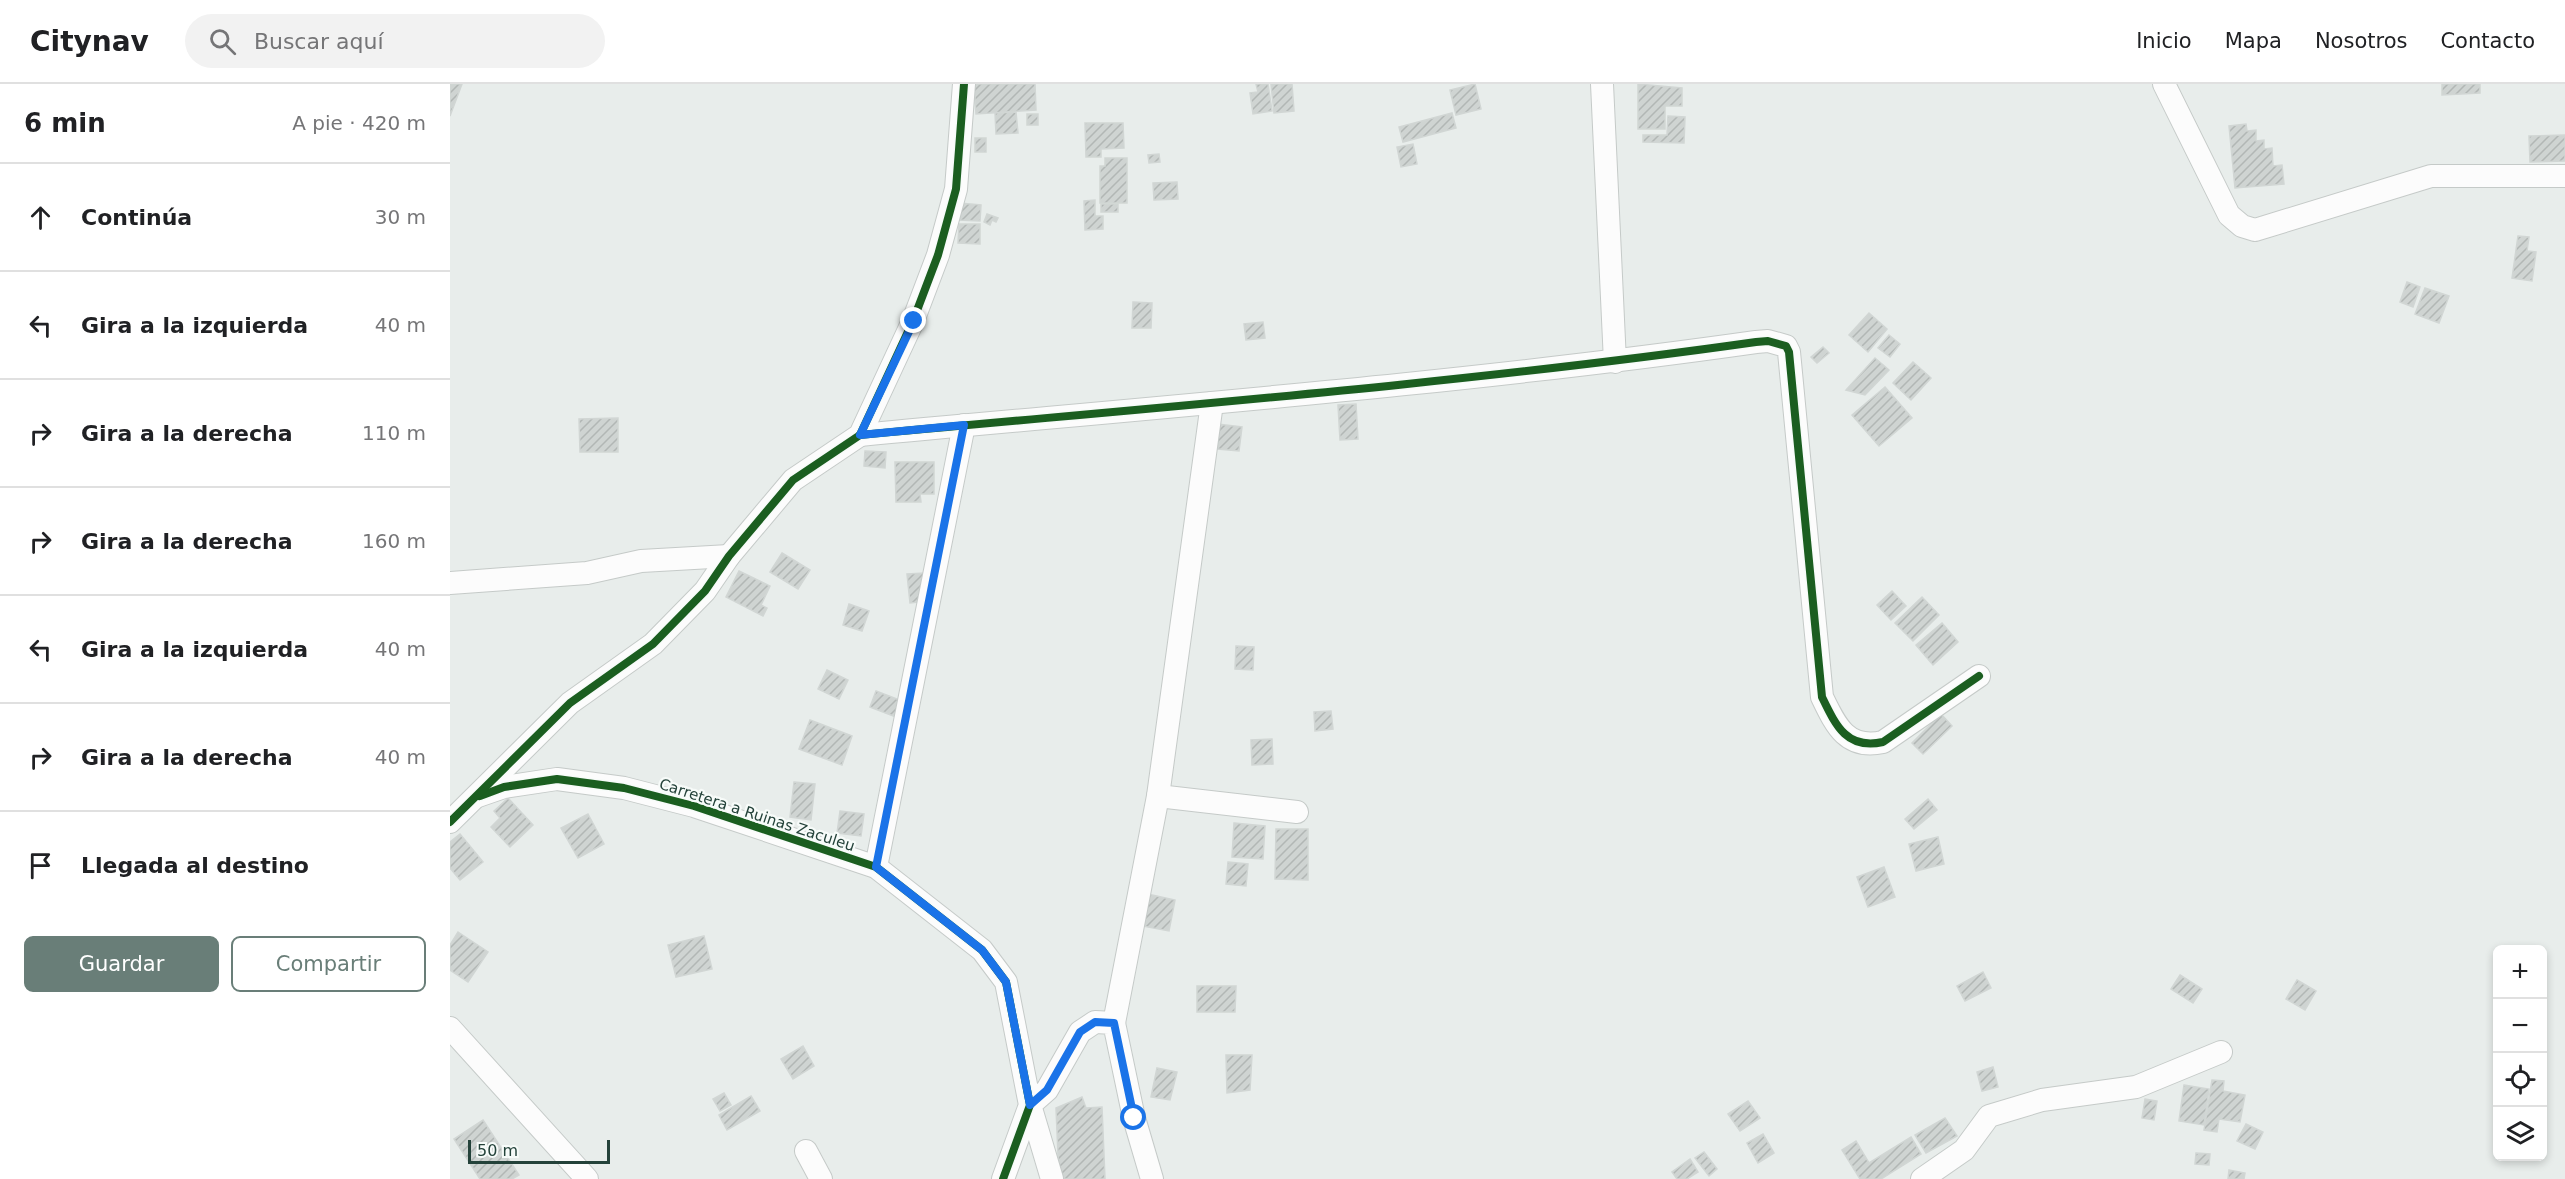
<!DOCTYPE html>
<html lang="es">
<meta charset="utf-8">
<style>
body{margin:0;font-family:"DejaVu Sans",sans-serif;background:#f2f2f2;color:#202124}
.controls{position:absolute;right:18px;bottom:18px;display:grid;overflow:hidden;border-radius:9px;box-shadow:0 3px 9px #0003}
.controls button{width:54px;height:54px;display:grid;place-items:center;padding:0;border:0;border-bottom:2px solid #e0e0e0;background:#fff;color:#202124;font:30px sans-serif}
.scale{position:absolute;left:18px;bottom:15px;width:142px;box-sizing:border-box;padding-left:6px;border:3px solid #24423a;border-top:0;font-size:16px;line-height:21px;white-space:nowrap;color:#24423a;-webkit-text-stroke:4px #f7fbf9;paint-order:stroke}
.stop{position:absolute;width:18px;height:18px;margin:-14px;border:4px solid #1a73e8;border-radius:50%;background:#fff}
.stop.end{background:#1a73e8;border-color:#fff;box-shadow:0 2px 6px #0008}
.list{margin:0;padding:0;list-style:none}
h2{display:flex;justify-content:space-between;align-items:center;height:78px;margin:0;padding:0 24px;font-size:26px}
h2 small{font-size:20px;font-weight:400;color:#757577}
.list li{display:grid;grid-template-columns:39px 1fr auto;gap:18px;align-items:center;box-sizing:border-box;height:108px;padding:0 24px;border-top:2px solid #e0e0e0}
.list b{display:block;font-size:22px;white-space:nowrap}
.list em{font-size:20px;font-style:normal;color:#757577}
.actions{display:flex;gap:12px;padding:18px 24px}
.actions a{flex:1;padding:14px 0;border:2px solid #697e78;border-radius:9px;text-align:center;font-size:21px;color:#697e78}
.actions .main{background:#697e78;color:#fff}
.icon{flex:none;width:33px;height:33px;fill:none;stroke:currentColor;stroke-width:2;stroke-linecap:round;stroke-linejoin:round}
.map{position:relative;flex:none;width:2115px;height:1095px;overflow:hidden}
header{display:flex;align-items:center;gap:36px;box-sizing:border-box;height:84px;padding:0 30px;background:#fff;border-bottom:2px solid #e0e0e0}
header strong{font-size:28px}
nav{display:flex;gap:33px;margin-inline-start:auto;font-size:21px}
.search{width:420px;height:54px;background:#f2f2f2;display:flex;align-items:center;gap:15px;box-sizing:border-box;padding:0 21px;border-radius:33px;color:#757577;font-size:22px}
main{display:flex}
aside{flex:1;background:#fff}
.map>svg:first-child{display:block}
.building{fill:url(#building-hatch);stroke:#d1d6d4;stroke-width:1.5}
.lines{fill:none;stroke-linecap:round;stroke-linejoin:round}
.minor-casing{stroke:#c5cac8;stroke-width:24}
.minor{stroke:#fcfcfc;stroke-width:22}
.cycleway-casing{stroke:#f7fbf9;stroke-width:11}
.cycleway{stroke:#1b5e20;stroke-width:8}
.route{stroke:#1a73e8;stroke-width:8}
.labels{text-anchor:middle;dominant-baseline:central;stroke-width:4.5;stroke-linejoin:round;paint-order:stroke}
.street-label{font-size:15px;fill:#24423a;stroke:#f7fbf9}
</style>
<header>
<strong>Citynav</strong>
<div class="search"><svg class="icon" aria-label="search" viewBox="0 0 24 24"><circle cx="10" cy="10" r="6"/><path d="M15 15l6 6"/></svg>Buscar aquí</div>
<nav><a>Inicio</a><a>Mapa</a><a>Nosotros</a><a>Contacto</a></nav>
</header>
<main>
<aside>
<h2>6 min<small>A pie · 420 m</small></h2>
<ul class="list">
<li><svg class="icon" aria-label="ahead" viewBox="0 0 24 24"><path d="M12 20V5M6 11l6-6 6 6"/></svg><div><b>Continúa</b></div><em>30 m</em></li>
<li><svg class="icon" aria-label="left" viewBox="0 0 24 24"><path d="M17 20v-9H6M10 6l-5 5 5 5"/></svg><div><b>Gira a la izquierda</b></div><em>40 m</em></li>
<li><svg class="icon" aria-label="right" viewBox="0 0 24 24"><path d="M7 20v-9h11M14 6l5 5-5 5"/></svg><div><b>Gira a la derecha</b></div><em>110 m</em></li>
<li><svg class="icon" aria-label="right" viewBox="0 0 24 24"><path d="M7 20v-9h11M14 6l5 5-5 5"/></svg><div><b>Gira a la derecha</b></div><em>160 m</em></li>
<li><svg class="icon" aria-label="left" viewBox="0 0 24 24"><path d="M17 20v-9H6M10 6l-5 5 5 5"/></svg><div><b>Gira a la izquierda</b></div><em>40 m</em></li>
<li><svg class="icon" aria-label="right" viewBox="0 0 24 24"><path d="M7 20v-9h11M14 6l5 5-5 5"/></svg><div><b>Gira a la derecha</b></div><em>40 m</em></li>
<li><svg class="icon" aria-label="arrive" viewBox="0 0 24 24"><path d="M6 21V4h12l-3 4 3 4H6"/></svg><div><b>Llegada al destino</b></div></li>
</ul>
<div class="actions"><a class="main">Guardar</a><a>Compartir</a></div>
</aside>
<div class="map">
<svg width="2115" height="1095" viewBox="0 0 2115 1095">
<defs>
<pattern id="building-hatch" width="6" height="6" patternUnits="userSpaceOnUse" patternTransform="scale(1.5)"><rect width="6" height="6" fill="#cfd4d2"/><path d="M-1 1l2-2M0 6l6-6M5 7l2-2" fill="none" stroke="#b2b7b5"/></pattern>
</defs>
<rect width="100%" height="100%" fill="#e8edeb"/>
<g class="building">
<path d="M 0,0 L 12,0 L 0,32 Z"/>
<path d="M 524,0 L 585,0 L 586,26 L 526,30 Z"/>
<path d="M 806,0 L 818,0 L 822,27 L 803,30 L 800,9 L 808,8 Z"/>
<path d="M 821,0 L 842,0 L 844,27 L 824,29 Z"/>
<path d="M 1025,0 L 1031,25 L 1006,31 L 1000,6 Z"/>
<path d="M 1188,0 L 1232,4 L 1232,22 L 1215,22 L 1215,45 L 1188,45 Z"/>
<path d="M 1992,0 L 2030,0 L 2030,9 L 1992,11 Z"/>
<path d="M 566,28 L 568,49 L 546,50 L 545,29 Z"/>
<path d="M 1002,29 L 1006,44 L 953,58 L 949,43 Z"/>
<rect x="577" y="30" width="11" height="11"/>
<path d="M 1218,32 L 1235,33 L 1234,59 L 1193,58 L 1193,51 L 1217,51 Z"/>
<path d="M 635,39 L 673,39 L 674,64 L 651,65 L 651,73 L 636,73 Z"/>
<path d="M 1796,40 L 1797,47 L 1806,46 L 1806,57 L 1814,56 L 1814,65 L 1822,64 L 1823,82 L 1832,81 L 1834,100 L 1785,104 L 1779,42 Z"/>
<path d="M 2115,51 L 2115,77 L 2080,78 L 2079,52 Z"/>
<rect x="525" y="54" width="11" height="14"/>
<path d="M 963,60 L 967,80 L 951,83 L 947,63 Z"/>
<path d="M 709,70 L 710,78 L 699,79 L 698,71 Z"/>
<path d="M 655,74 L 677,74 L 677,119 L 650,119 L 650,82 L 655,82 Z"/>
<path d="M 727,98 L 728,115 L 704,116 L 703,99 Z"/>
<path d="M 645,116 L 645,132 L 653,132 L 653,145 L 635,146 L 634,117 Z"/>
<path d="M 509,119 L 531,121 L 530,137 L 508,136 Z"/>
<rect x="651" y="120" width="17" height="8"/>
<path d="M 537,130 L 548,134 L 546,138 L 542,136 L 540,141 L 534,138 Z"/>
<path d="M 509,140 L 530,140 L 530,160 L 508,159 Z"/>
<path d="M 2068,152 L 2079,153 L 2077,167 L 2086,168 L 2082,197 L 2062,194 Z"/>
<path d="M 1957,198 L 1970,203 L 1963,223 L 1950,218 Z"/>
<path d="M 1975,204 L 1999,212 L 1989,239 L 1965,230 Z"/>
<path d="M 683,218 L 702,219 L 701,244 L 682,244 Z"/>
<path d="M 1419,229 L 1437,245 L 1418,268 L 1399,251 Z"/>
<path d="M 813,238 L 815,254 L 796,256 L 794,240 Z"/>
<path d="M 1439,251 L 1450,260 L 1440,273 L 1428,264 Z"/>
<path d="M 1373,263 L 1379,269 L 1367,279 L 1361,273 Z"/>
<path d="M 1425,274 L 1439,286 L 1415,311 L 1396,306 Z"/>
<path d="M 1463,278 L 1481,294 L 1461,316 L 1443,299 Z"/>
<path d="M 1435,303 L 1462,334 L 1429,362 L 1402,331 Z"/>
<path d="M 906,320 L 908,355 L 890,356 L 888,321 Z"/>
<path d="M 168,334 L 168,368 L 130,368 L 129,335 Z"/>
<path d="M 759,339 L 792,343 L 789,367 L 756,364 Z"/>
<path d="M 415,367 L 436,368 L 435,384 L 414,382 Z"/>
<path d="M 445,378 L 484,378 L 484,410 L 470,410 L 471,418 L 446,418 Z"/>
<path d="M 332,469 L 360,486 L 348,505 L 320,488 Z"/>
<path d="M 289,487 L 320,502 L 311,521 L 317,524 L 313,532 L 276,513 Z"/>
<path d="M 475,489 L 478,517 L 460,519 L 457,490 Z"/>
<path d="M 1442,507 L 1456,522 L 1441,536 L 1427,521 Z"/>
<path d="M 1472,513 L 1489,531 L 1463,557 L 1445,539 Z"/>
<path d="M 399,520 L 419,527 L 412,547 L 393,541 Z"/>
<path d="M 1492,539 L 1508,558 L 1483,581 L 1466,561 Z"/>
<path d="M 786,562 L 804,563 L 803,586 L 785,585 Z"/>
<path d="M 377,586 L 398,596 L 389,615 L 368,605 Z"/>
<path d="M 426,607 L 452,617 L 446,633 L 420,623 Z"/>
<path d="M 881,627 L 883,645 L 865,647 L 864,628 Z"/>
<path d="M 1491,630 L 1502,642 L 1473,670 L 1462,659 Z"/>
<path d="M 360,636 L 402,652 L 392,681 L 349,665 Z"/>
<path d="M 822,655 L 823,680 L 802,681 L 801,656 Z"/>
<path d="M 344,698 L 365,700 L 361,736 L 340,733 Z"/>
<path d="M 58,714 L 83,741 L 60,763 L 41,743 L 50,734 L 44,727 Z"/>
<path d="M 1478,715 L 1487,726 L 1464,745 L 1455,735 Z"/>
<path d="M 390,727 L 414,730 L 411,752 L 387,749 Z"/>
<path d="M 138,730 L 154,760 L 128,774 L 111,744 Z"/>
<path d="M 784,739 L 815,742 L 813,775 L 782,773 Z"/>
<path d="M 826,745 L 858,745 L 858,796 L 825,795 Z"/>
<path d="M 10,750 L 33,778 L 10,796 L 0,784 L 0,758 Z"/>
<path d="M 1488,753 L 1494,780 L 1466,787 L 1459,760 Z"/>
<path d="M 778,778 L 798,780 L 796,802 L 776,800 Z"/>
<path d="M 1434,783 L 1445,813 L 1418,823 L 1407,793 Z"/>
<path d="M 693,809 L 725,816 L 719,847 L 687,841 Z"/>
<path d="M 8,848 L 38,868 L 18,898 L 0,886 L 0,861 Z"/>
<path d="M 254,852 L 262,885 L 226,893 L 218,861 Z"/>
<path d="M 1533,888 L 1541,904 L 1515,917 L 1507,902 Z"/>
<path d="M 1730,891 L 1752,905 L 1743,919 L 1721,905 Z"/>
<path d="M 1847,896 L 1866,907 L 1855,926 L 1836,915 Z"/>
<path d="M 747,902 L 786,902 L 785,928 L 747,928 Z"/>
<path d="M 353,962 L 364,982 L 343,995 L 331,975 Z"/>
<path d="M 776,971 L 802,971 L 800,1006 L 777,1009 Z"/>
<path d="M 1543,983 L 1548,1003 L 1532,1007 L 1527,988 Z"/>
<path d="M 707,984 L 727,988 L 720,1016 L 701,1013 Z"/>
<path d="M 1762,996 L 1774,997 L 1773,1007 L 1795,1011 L 1790,1038 L 1769,1035 L 1767,1048 L 1754,1046 Z"/>
<path d="M 1734,1001 L 1759,1005 L 1754,1041 L 1729,1037 Z"/>
<path d="M 274,1009 L 281,1021 L 270,1027 L 263,1015 Z"/>
<path d="M 301,1012 L 310,1027 L 277,1046 L 269,1031 Z"/>
<path d="M 632,1013 L 636,1024 L 652,1023 L 655,1095 L 609,1095 L 606,1024 Z"/>
<path d="M 1695,1015 L 1707,1017 L 1704,1036 L 1692,1034 Z"/>
<path d="M 1298,1017 L 1310,1034 L 1290,1047 L 1278,1030 Z"/>
<path d="M 1495,1034 L 1507,1052 L 1476,1069 L 1465,1051 Z"/>
<path d="M 33,1036 L 69,1091 L 62,1095 L 30,1095 L 4,1055 Z"/>
<path d="M 1796,1040 L 1813,1048 L 1805,1065 L 1787,1057 Z"/>
<path d="M 1313,1050 L 1324,1069 L 1308,1079 L 1297,1059 Z"/>
<path d="M 1461,1053 L 1471,1070 L 1431,1095 L 1410,1095 L 1392,1066 L 1406,1057 L 1419,1079 Z"/>
<path d="M 1254,1068 L 1267,1085 L 1259,1092 L 1245,1074 Z"/>
<path d="M 1746,1069 L 1760,1070 L 1759,1081 L 1745,1080 Z"/>
<path d="M 1240,1075 L 1248,1088 L 1237,1095 L 1227,1095 L 1222,1088 Z"/>
<path d="M 1779,1086 L 1795,1089 L 1794,1095 L 1778,1095 Z"/>
</g>
<g class="lines">
<defs>
<g id="minor">
<path d="M 1152,0 L 1165,278"/>
<path d="M 1714,0 L 1779,131 L 1792,142 L 1805,146 L 1981,92 L 2115,92"/>
<path d="M 410,351 C 709,323 1009,300 1306,258 L 1318,257 L 1336,262 L 1339,268 L 1372,613 C 1386,642 1397,666 1433,658 L 1529,592"/>
<path d="M 0,499 L 137,489 L 191,477 L 279,472"/>
<path d="M 28,712 L 54,703 L 107,695 L 174,704 L 244,722 L 426,783 L 532,866 L 556,898 L 580,1021 L 553,1095"/>
<path d="M 708,712 L 847,728"/>
<path d="M 0,738 L 120,619 L 203,560 L 255,507 L 279,472 L 343,396 L 410,351 L 463,237 L 488,171 L 506,105 L 514,0"/>
<path d="M 426,783 L 514,341"/>
<path d="M 664,939 L 708,712 L 762,319"/>
<path d="M 0,944 L 137,1095"/>
<path d="M 356,1067 L 371,1095"/>
<path d="M 602,1095 L 580,1021 L 597,1006 L 630,948 L 645,938 L 664,939 L 684,1034 L 702,1095"/>
<path d="M 1472,1095 L 1514,1066 L 1539,1032 L 1592,1016 L 1686,1003 L 1771,968"/>
</g>
</defs>
<use href="#minor" class="minor-casing"/>
<use href="#minor" class="minor"/>
<defs>
<g id="cycleway">
<path d="M 410,351 C 709,323 1009,300 1306,258 L 1318,257 L 1336,262 L 1339,268 L 1372,613 C 1386,642 1397,666 1433,658 L 1529,592"/>
<path d="M 30,712 L 54,703 L 107,695 L 174,704 L 244,722 L 426,783 L 532,866 L 556,898 L 580,1021 L 553,1095"/>
<path d="M 0,738 L 120,619 L 203,560 L 255,507 L 279,472 L 343,396 L 410,351 L 463,237 L 488,171 L 506,105 L 514,0"/>
</g>
</defs>
<use href="#cycleway" class="cycleway-casing"/>
<use href="#cycleway" class="cycleway"/>
</g>
<g class="lines">
<path class="route" d="M 464,237 L 410,351 L 514,341 L 426,783 L 532,866 L 556,898 L 580,1021 L 597,1006 L 630,948 L 645,938 L 664,939 L 684,1034"/>
</g>
<g class="labels">
<g class="street-label">
<text transform="translate(307 731) rotate(18)">Carretera a Ruinas Zaculeu</text>
</g>
</g>
</svg>
<div class="controls">
<button>+</button>
<button>−</button>
<button><svg class="icon" aria-label="locate" viewBox="0 0 24 24"><circle cx="12" cy="12" r="6"/><path d="M12 2v4M12 18v4M2 12h4M18 12h4"/></svg></button>
<button><svg class="icon" aria-label="layers" viewBox="0 0 24 24"><path d="M12 4l9 5-9 5-9-5zM3 14l9 5 9-5"/></svg></button>
</div>
<div class="scale">50 m</div>
<div class="stop" style="left:684px;top:1034px"></div>
<div class="stop end" style="left:464px;top:237px"></div>
</div>
</main>
